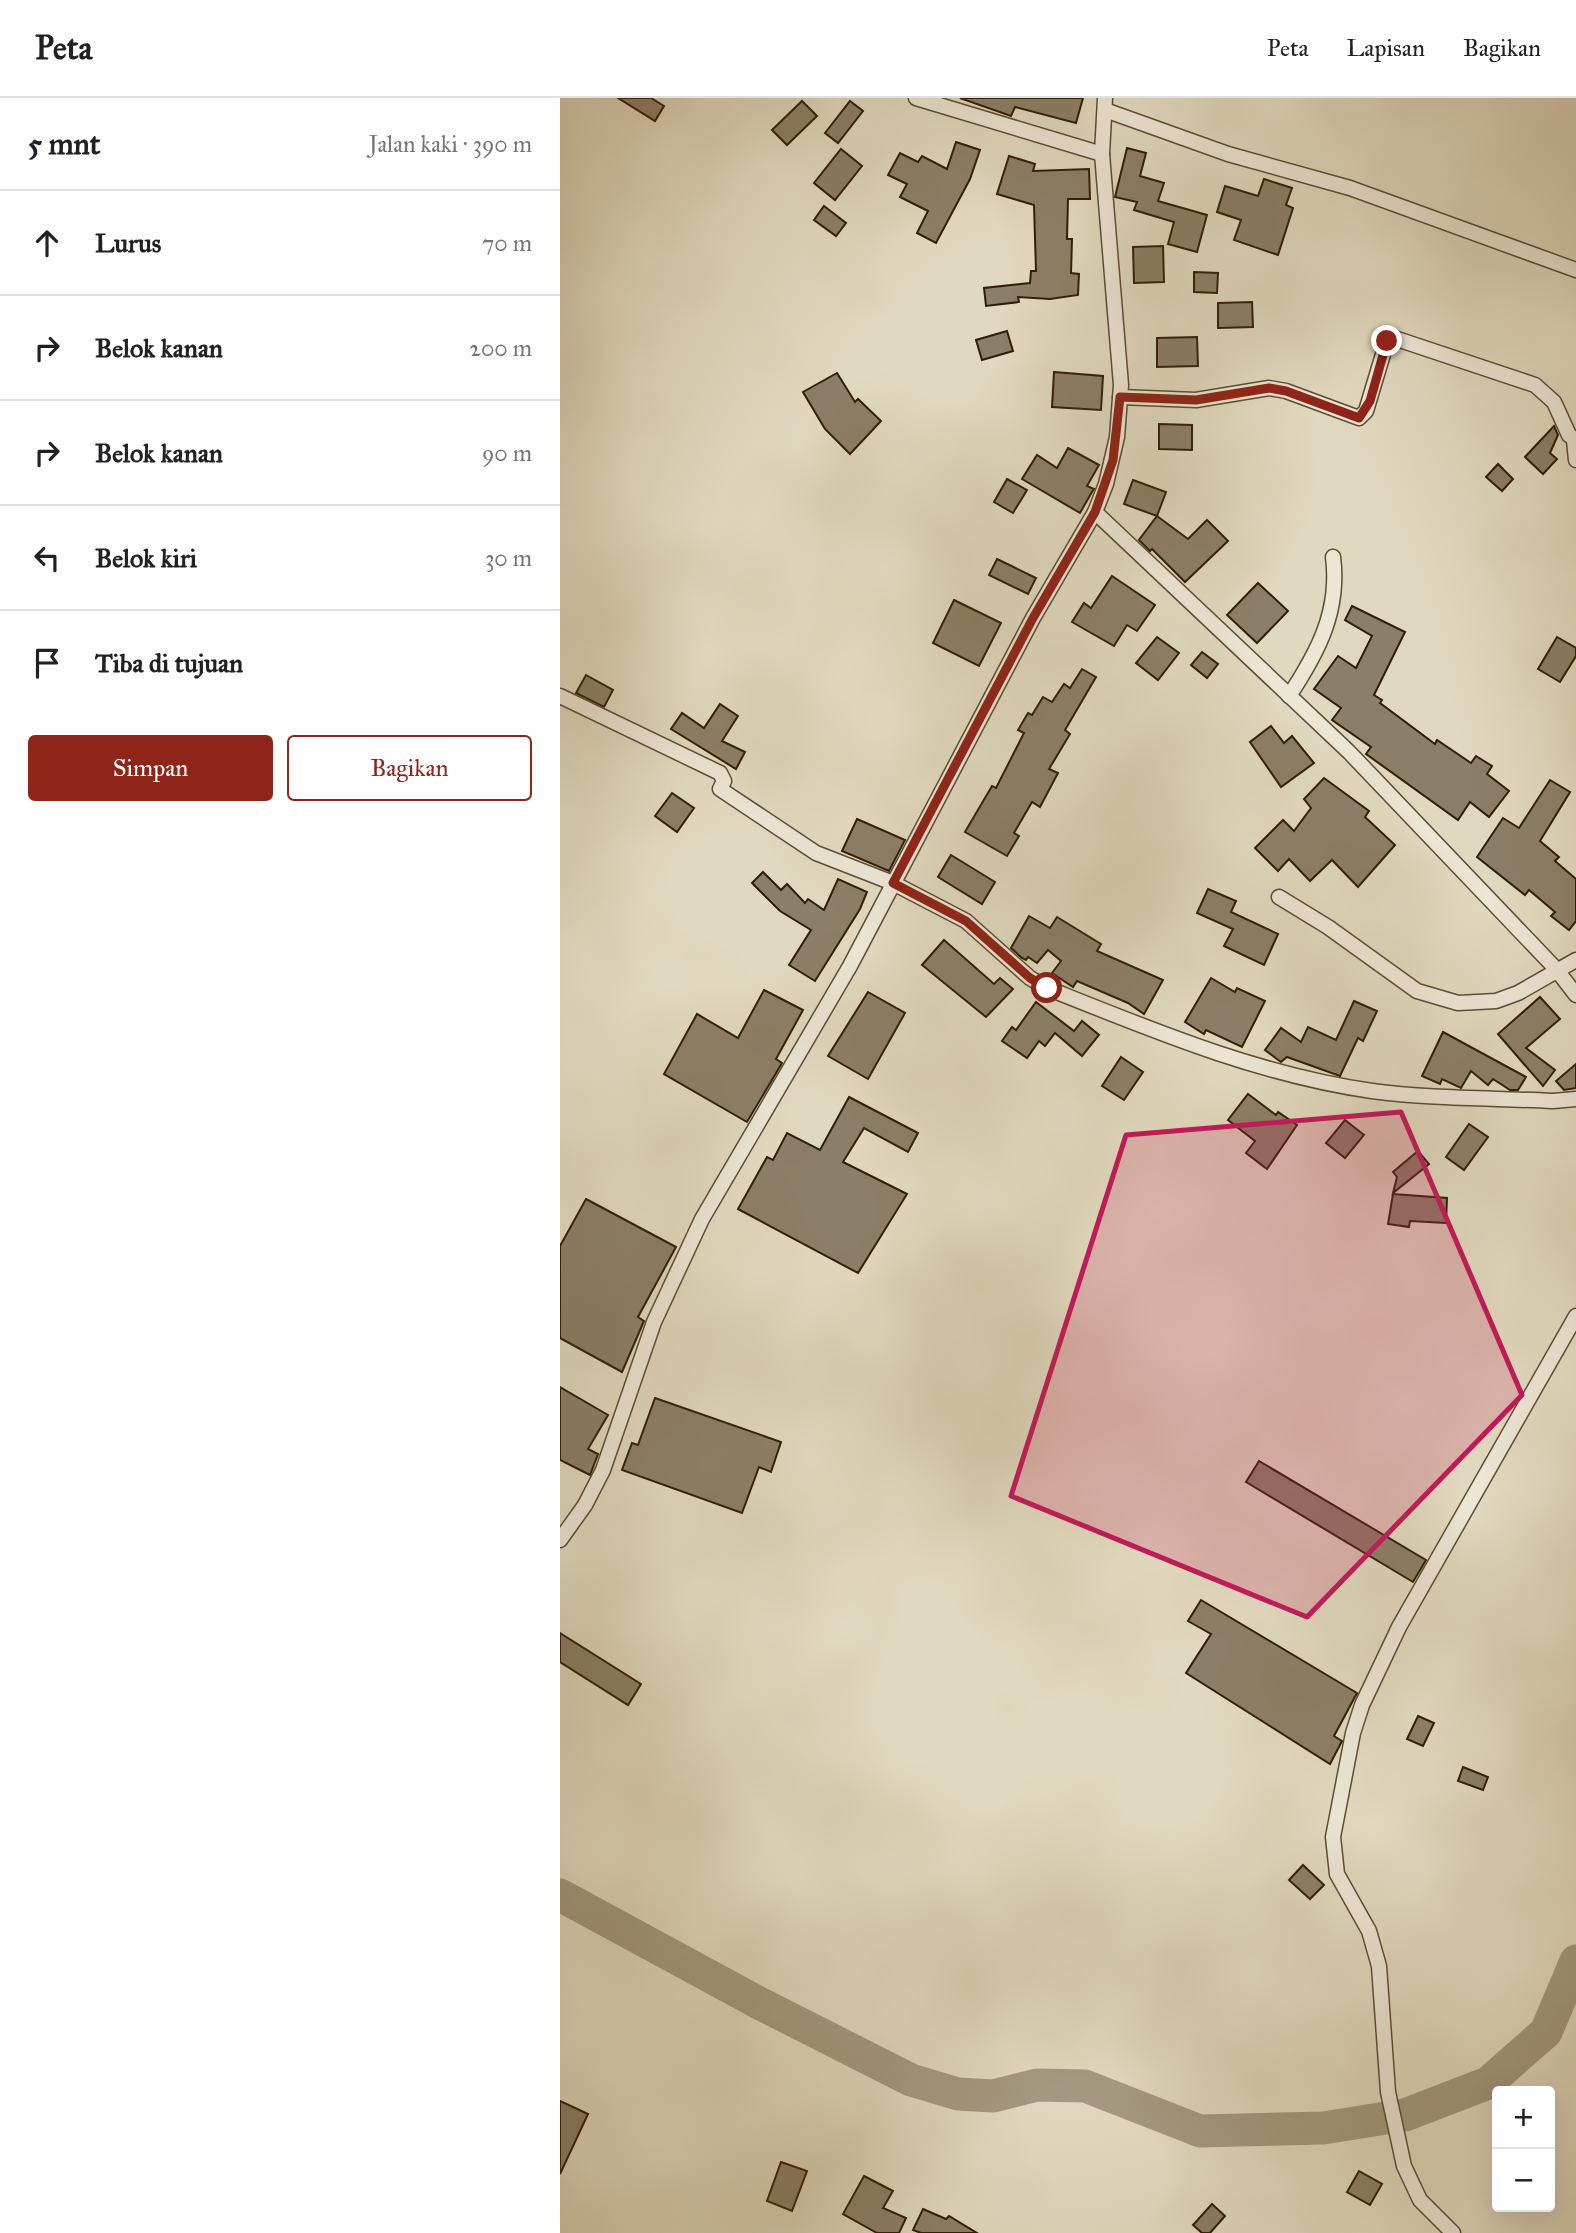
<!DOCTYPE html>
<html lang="id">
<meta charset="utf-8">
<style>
body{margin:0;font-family:"IM FELL Great Primer",serif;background:#f2f2f2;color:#202124}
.controls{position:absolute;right:21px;bottom:21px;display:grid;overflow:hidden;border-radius:7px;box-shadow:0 7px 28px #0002}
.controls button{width:63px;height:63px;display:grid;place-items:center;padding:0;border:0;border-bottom:2px solid #e0e0e0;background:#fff;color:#202124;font:35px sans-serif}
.stop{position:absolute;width:21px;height:21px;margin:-16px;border:5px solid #8f2418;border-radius:50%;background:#fff}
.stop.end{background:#8f2418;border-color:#fff;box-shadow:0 2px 7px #0008}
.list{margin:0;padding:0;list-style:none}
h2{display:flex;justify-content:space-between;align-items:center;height:91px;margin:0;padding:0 28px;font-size:30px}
h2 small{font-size:23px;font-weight:400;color:#757577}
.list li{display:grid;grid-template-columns:46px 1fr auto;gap:21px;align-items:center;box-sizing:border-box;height:105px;padding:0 28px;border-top:2px solid #e0e0e0}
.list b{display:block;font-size:26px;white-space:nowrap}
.list em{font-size:23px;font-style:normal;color:#757577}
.actions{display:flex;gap:14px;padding:21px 28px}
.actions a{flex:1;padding:16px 0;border:2px solid #8f2418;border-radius:7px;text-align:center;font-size:24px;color:#8f2418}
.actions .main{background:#8f2418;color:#fff}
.icon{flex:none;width:38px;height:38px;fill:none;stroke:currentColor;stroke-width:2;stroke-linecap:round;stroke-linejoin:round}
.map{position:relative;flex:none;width:1016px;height:2135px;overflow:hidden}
header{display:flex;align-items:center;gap:42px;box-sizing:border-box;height:98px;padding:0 35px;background:#fff;border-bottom:2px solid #e0e0e0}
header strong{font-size:33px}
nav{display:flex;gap:38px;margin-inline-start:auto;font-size:24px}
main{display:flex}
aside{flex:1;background:#fff}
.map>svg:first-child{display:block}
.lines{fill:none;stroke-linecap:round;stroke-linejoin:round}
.river{stroke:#a49980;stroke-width:33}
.building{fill:#8c7f67;stroke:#2f1e07;stroke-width:2}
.minor-casing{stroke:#5c4d35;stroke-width:17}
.minor{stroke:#ece6d5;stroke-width:14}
.route{stroke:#8f2418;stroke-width:9}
.marked{fill:#c2185b;fill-opacity:0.2;stroke:#c2185b;stroke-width:5;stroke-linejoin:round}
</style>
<header>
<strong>Peta</strong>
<nav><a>Peta</a><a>Lapisan</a><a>Bagikan</a></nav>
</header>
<main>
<aside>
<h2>5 mnt<small>Jalan kaki · 390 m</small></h2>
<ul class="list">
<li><svg class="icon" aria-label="ahead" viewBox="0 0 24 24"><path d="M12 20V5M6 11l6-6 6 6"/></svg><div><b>Lurus</b></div><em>70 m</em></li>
<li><svg class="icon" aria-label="right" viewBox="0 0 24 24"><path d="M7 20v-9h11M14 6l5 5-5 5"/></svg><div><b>Belok kanan</b></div><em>200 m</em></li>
<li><svg class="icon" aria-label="right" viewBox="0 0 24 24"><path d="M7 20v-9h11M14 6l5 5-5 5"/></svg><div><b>Belok kanan</b></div><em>90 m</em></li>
<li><svg class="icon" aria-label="left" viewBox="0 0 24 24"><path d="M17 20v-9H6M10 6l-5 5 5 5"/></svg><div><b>Belok kiri</b></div><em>30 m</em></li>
<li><svg class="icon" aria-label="arrive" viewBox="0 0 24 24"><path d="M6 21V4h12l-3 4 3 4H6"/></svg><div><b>Tiba di tujuan</b></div></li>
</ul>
<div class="actions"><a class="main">Simpan</a><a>Bagikan</a></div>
</aside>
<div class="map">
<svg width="1016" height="2135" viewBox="0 0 1016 2135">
<rect width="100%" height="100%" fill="#e1d9bf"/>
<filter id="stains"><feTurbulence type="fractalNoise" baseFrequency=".00286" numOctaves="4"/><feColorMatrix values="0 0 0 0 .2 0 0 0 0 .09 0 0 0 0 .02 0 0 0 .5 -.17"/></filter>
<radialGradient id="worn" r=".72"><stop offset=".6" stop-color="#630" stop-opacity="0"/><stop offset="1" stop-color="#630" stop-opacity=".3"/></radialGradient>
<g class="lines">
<path class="river" d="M 0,1797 L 199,1905 L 351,1982 L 398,1996 L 433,1998 L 477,1987 L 525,1988 L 640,2033 L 763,2030 L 845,2017 L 928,1985 L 986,1934 L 1016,1863"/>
</g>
<g class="building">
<path d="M 58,0 L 91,0 L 104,8 L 95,23 Z"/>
<path d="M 400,0 L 523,0 L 516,25 L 455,9 L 451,18 Z"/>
<path d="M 242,3 L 257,18 L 227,47 L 212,32 Z"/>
<path d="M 290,3 L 303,13 L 278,45 L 265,35 Z"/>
<path d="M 396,44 L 420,52 L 410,81 L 376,145 L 357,135 L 368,113 L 340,99 L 347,86 L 328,77 L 340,55 L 358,64 L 362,58 L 387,71 Z"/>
<path d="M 567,50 L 586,55 L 580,78 L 604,85 L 598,103 L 647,117 L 637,154 L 608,146 L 614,124 L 574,112 L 577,104 L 555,99 Z"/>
<path d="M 281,51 L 302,68 L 275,102 L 254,85 Z"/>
<path d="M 449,58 L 475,66 L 473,73 L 529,71 L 530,101 L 508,101 L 507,141 L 512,141 L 511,175 L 519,176 L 518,197 L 490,201 L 458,199 L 459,204 L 426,208 L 424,190 L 470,185 L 471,173 L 476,173 L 474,107 L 437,96 Z"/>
<path d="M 704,81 L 732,90 L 726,107 L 733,110 L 718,157 L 674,142 L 681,122 L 657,114 L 665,88 L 698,98 Z"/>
<path d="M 264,108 L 286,125 L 276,138 L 254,122 Z"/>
<path d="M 603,148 L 604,184 L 574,185 L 573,149 Z"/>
<path d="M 634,174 L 658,175 L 657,195 L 634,194 Z"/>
<path d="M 692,204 L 693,229 L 658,230 L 658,205 Z"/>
<path d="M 447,233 L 453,253 L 422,262 L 416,242 Z"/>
<path d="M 637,239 L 638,268 L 597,269 L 597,240 Z"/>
<path d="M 494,274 L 543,278 L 541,312 L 492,309 Z"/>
<path d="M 277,275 L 295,304 L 298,301 L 321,323 L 290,356 L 265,331 L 243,294 Z"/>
<path d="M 599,326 L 632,327 L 632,352 L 599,351 Z"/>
<path d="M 994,328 L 998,337 L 990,355 L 997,361 L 983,376 L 965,359 Z"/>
<path d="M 508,350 L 539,367 L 527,388 L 534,391 L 532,394 L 520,415 L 462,381 L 477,357 L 497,370 Z"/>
<path d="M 938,366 L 953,381 L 942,393 L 926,379 Z"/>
<path d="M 447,381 L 467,392 L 453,415 L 434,404 Z"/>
<path d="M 573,382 L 606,394 L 597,418 L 564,406 Z"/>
<path d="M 597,418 L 628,441 L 647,422 L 668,443 L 625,484 L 592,451 L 590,453 L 579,442 Z"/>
<path d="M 437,461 L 476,480 L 468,496 L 429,477 Z"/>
<path d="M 552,478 L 595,507 L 577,533 L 567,527 L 554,548 L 512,524 L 524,505 L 531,510 Z"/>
<path d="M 698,485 L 728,513 L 697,545 L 667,517 Z"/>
<path d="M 394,502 L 441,525 L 419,568 L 373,545 Z"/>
<path d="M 792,508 L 845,534 L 814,597 L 822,602 L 820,605 L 875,646 L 877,642 L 911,665 L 916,658 L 932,668 L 927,676 L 949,693 L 929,719 L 910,704 L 898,722 L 806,656 L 811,649 L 772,622 L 781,610 L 754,591 L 778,558 L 796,570 L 812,538 L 785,522 Z"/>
<path d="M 597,539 L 619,555 L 598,582 L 576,565 Z"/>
<path d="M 997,539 L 1016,550 L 1016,558 L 1000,584 L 978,571 Z"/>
<path d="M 642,554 L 658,566 L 647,580 L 631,567 Z"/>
<path d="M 522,571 L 536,579 L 505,632 L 510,636 L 489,671 L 498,675 L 480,709 L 472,704 L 454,735 L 459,738 L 447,758 L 405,734 L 432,688 L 436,690 L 464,635 L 458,632 L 468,615 L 472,617 L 483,599 L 492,604 L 504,586 L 510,590 Z"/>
<path d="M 26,577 L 53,592 L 44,609 L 16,595 Z"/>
<path d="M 160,606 L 178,618 L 162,643 L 185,654 L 176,671 L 111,631 L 122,615 L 144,630 Z"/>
<path d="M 711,628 L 724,645 L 732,638 L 754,665 L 721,689 L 690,644 Z"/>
<path d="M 764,680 L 809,713 L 805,719 L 835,747 L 798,789 L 772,762 L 750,783 L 729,761 L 718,773 L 695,750 L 723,722 L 734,733 L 751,710 L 744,701 Z"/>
<path d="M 990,682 L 1010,694 L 980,743 L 999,759 L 995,763 L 1016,781 L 1016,823 L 1009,832 L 991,818 L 995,814 L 969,792 L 965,797 L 917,759 L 943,720 L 959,730 Z"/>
<path d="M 112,695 L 134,710 L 117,734 L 95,718 Z"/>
<path d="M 297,721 L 345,742 L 329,773 L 282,753 Z"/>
<path d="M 391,757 L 435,784 L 422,806 L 378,779 Z"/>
<path d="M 203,774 L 221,792 L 227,786 L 245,805 L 248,801 L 264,812 L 278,781 L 307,794 L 300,811 L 255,883 L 229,867 L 251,832 L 220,813 L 192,785 Z"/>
<path d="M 648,791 L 676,803 L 671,814 L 718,836 L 704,867 L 664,848 L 673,831 L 637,815 Z"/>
<path d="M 469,818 L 490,830 L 497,819 L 541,846 L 537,853 L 603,882 L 584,916 L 568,905 L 517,883 L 513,889 L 492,875 L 501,863 L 488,852 L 477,865 L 468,859 L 466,862 L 462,860 L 451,850 Z"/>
<path d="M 384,842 L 434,886 L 440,880 L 453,891 L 426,919 L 362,867 Z"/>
<path d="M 651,880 L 675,894 L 677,890 L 705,903 L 682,949 L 646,932 L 644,936 L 625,924 Z"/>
<path d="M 204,892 L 243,912 L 216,961 L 222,965 L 187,1024 L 104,976 L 137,916 L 178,940 Z"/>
<path d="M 308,894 L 345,915 L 308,981 L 268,958 Z"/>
<path d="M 980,899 L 1000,921 L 966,950 L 995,972 L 983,988 L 938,936 Z"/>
<path d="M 794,903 L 817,913 L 803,943 L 798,940 L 780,978 L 727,959 L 721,964 L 705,952 L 721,930 L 741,944 L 748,929 L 776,942 Z"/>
<path d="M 476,904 L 514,933 L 522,923 L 539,937 L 522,958 L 495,935 L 485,948 L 479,943 L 467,960 L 442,943 L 452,929 L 456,932 Z"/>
<path d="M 883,934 L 966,979 L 958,992 L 950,992 L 933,981 L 928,987 L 911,973 L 901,990 L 882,981 L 880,986 L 862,978 Z"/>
<path d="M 561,959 L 583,974 L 564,1002 L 542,988 Z"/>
<path d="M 1016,966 L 1016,990 L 1004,992 L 996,983 Z"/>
<path d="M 688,996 L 716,1017 L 718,1014 L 737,1027 L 707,1071 L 686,1055 L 695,1043 L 668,1022 Z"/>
<path d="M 289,999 L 358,1035 L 348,1054 L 304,1030 L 283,1064 L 347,1096 L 298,1175 L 178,1111 L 207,1059 L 213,1062 L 227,1035 L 260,1052 Z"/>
<path d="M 785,1022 L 804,1037 L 785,1060 L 766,1045 Z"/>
<path d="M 909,1026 L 928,1039 L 904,1072 L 886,1059 Z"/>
<path d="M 858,1053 L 869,1066 L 833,1095 L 837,1079 L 833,1074 Z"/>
<path d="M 833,1096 L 887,1100 L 886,1125 L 850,1123 L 849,1129 L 828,1126 Z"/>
<path d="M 26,1101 L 116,1149 L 78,1219 L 84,1223 L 62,1274 L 0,1240 L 0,1148 Z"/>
<path d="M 0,1289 L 48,1317 L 28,1351 L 38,1356 L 30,1377 L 0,1362 Z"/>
<path d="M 95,1300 L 221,1344 L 211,1374 L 199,1369 L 182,1415 L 62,1372 L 72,1345 L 78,1347 Z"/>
<path d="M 699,1363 L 866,1462 L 853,1484 L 686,1384 Z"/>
<path d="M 641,1502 L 797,1595 L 774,1638 L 782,1643 L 770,1666 L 626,1575 L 651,1536 L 628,1523 Z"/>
<path d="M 0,1535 L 81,1586 L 68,1607 L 0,1564 Z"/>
<path d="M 858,1618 L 874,1625 L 863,1648 L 847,1641 Z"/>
<path d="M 903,1669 L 928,1679 L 923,1692 L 898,1683 Z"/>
<path d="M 743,1767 L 764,1787 L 750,1801 L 729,1782 Z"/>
<path d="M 0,2003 L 28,2016 L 0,2076 Z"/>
<path d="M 221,2064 L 247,2073 L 232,2113 L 207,2103 Z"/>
<path d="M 799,2073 L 822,2086 L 810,2107 L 787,2094 Z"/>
<path d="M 304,2078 L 333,2093 L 323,2110 L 346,2120 L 339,2135 L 317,2135 L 283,2116 Z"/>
<path d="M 652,2106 L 665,2118 L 650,2135 L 642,2135 L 633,2127 Z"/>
<path d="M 363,2111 L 386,2121 L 389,2118 L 417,2135 L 361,2135 L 353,2132 Z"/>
</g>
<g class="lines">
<defs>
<g id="minor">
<path d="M 356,0 L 542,56"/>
<path d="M 545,12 L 668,56 L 790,90 L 1016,172"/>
<path d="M 560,299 L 636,302 L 709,290 L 726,293 L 799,320 L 806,313 L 827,243 L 831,239 L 975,287 L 994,304 L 1009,337 L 1016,342"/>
<path d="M 1014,342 L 1016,362"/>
<path d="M 535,414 L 789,654 L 996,871 L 1016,897"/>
<path d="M 0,598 L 160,675 L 164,683 L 160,691 L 256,755 L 333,785 L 406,823 L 470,880 L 487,890 C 592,932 699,977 812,993 C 871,1001 933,1000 993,1003 L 1016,1001"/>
<path d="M 729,598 C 758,554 780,513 773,459"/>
<path d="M 719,799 L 768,829 L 857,893 L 898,905 L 936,903 L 958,895 L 1016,862"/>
<path d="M 0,1442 L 25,1407 L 43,1372 L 94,1224 L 142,1121 L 290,868 L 473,520 L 535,414 L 546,386 L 557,339 L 561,287 L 542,56 L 545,0"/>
<path d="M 893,2135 L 860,2102 L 844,2068 L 828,1994 L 819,1868 L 809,1833 L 777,1776 L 773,1739 L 793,1635 L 802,1607 L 839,1529 L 1016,1218"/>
</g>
</defs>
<use href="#minor" class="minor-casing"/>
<use href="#minor" class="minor"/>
</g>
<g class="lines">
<path class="route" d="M 487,890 L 470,880 L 406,823 L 333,785 L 473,520 L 535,414 L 553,362 L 560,299 L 636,302 L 709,290 L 726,293 L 799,320 L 810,303 L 827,243"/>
</g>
<path class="marked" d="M 841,1014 L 962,1297 L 747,1519 L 451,1398 L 566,1037 Z"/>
<rect width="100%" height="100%" filter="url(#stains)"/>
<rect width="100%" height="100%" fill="url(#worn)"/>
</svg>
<div class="controls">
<button>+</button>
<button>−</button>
</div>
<div class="stop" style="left:487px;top:890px"></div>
<div class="stop end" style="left:827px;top:243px"></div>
</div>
</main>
